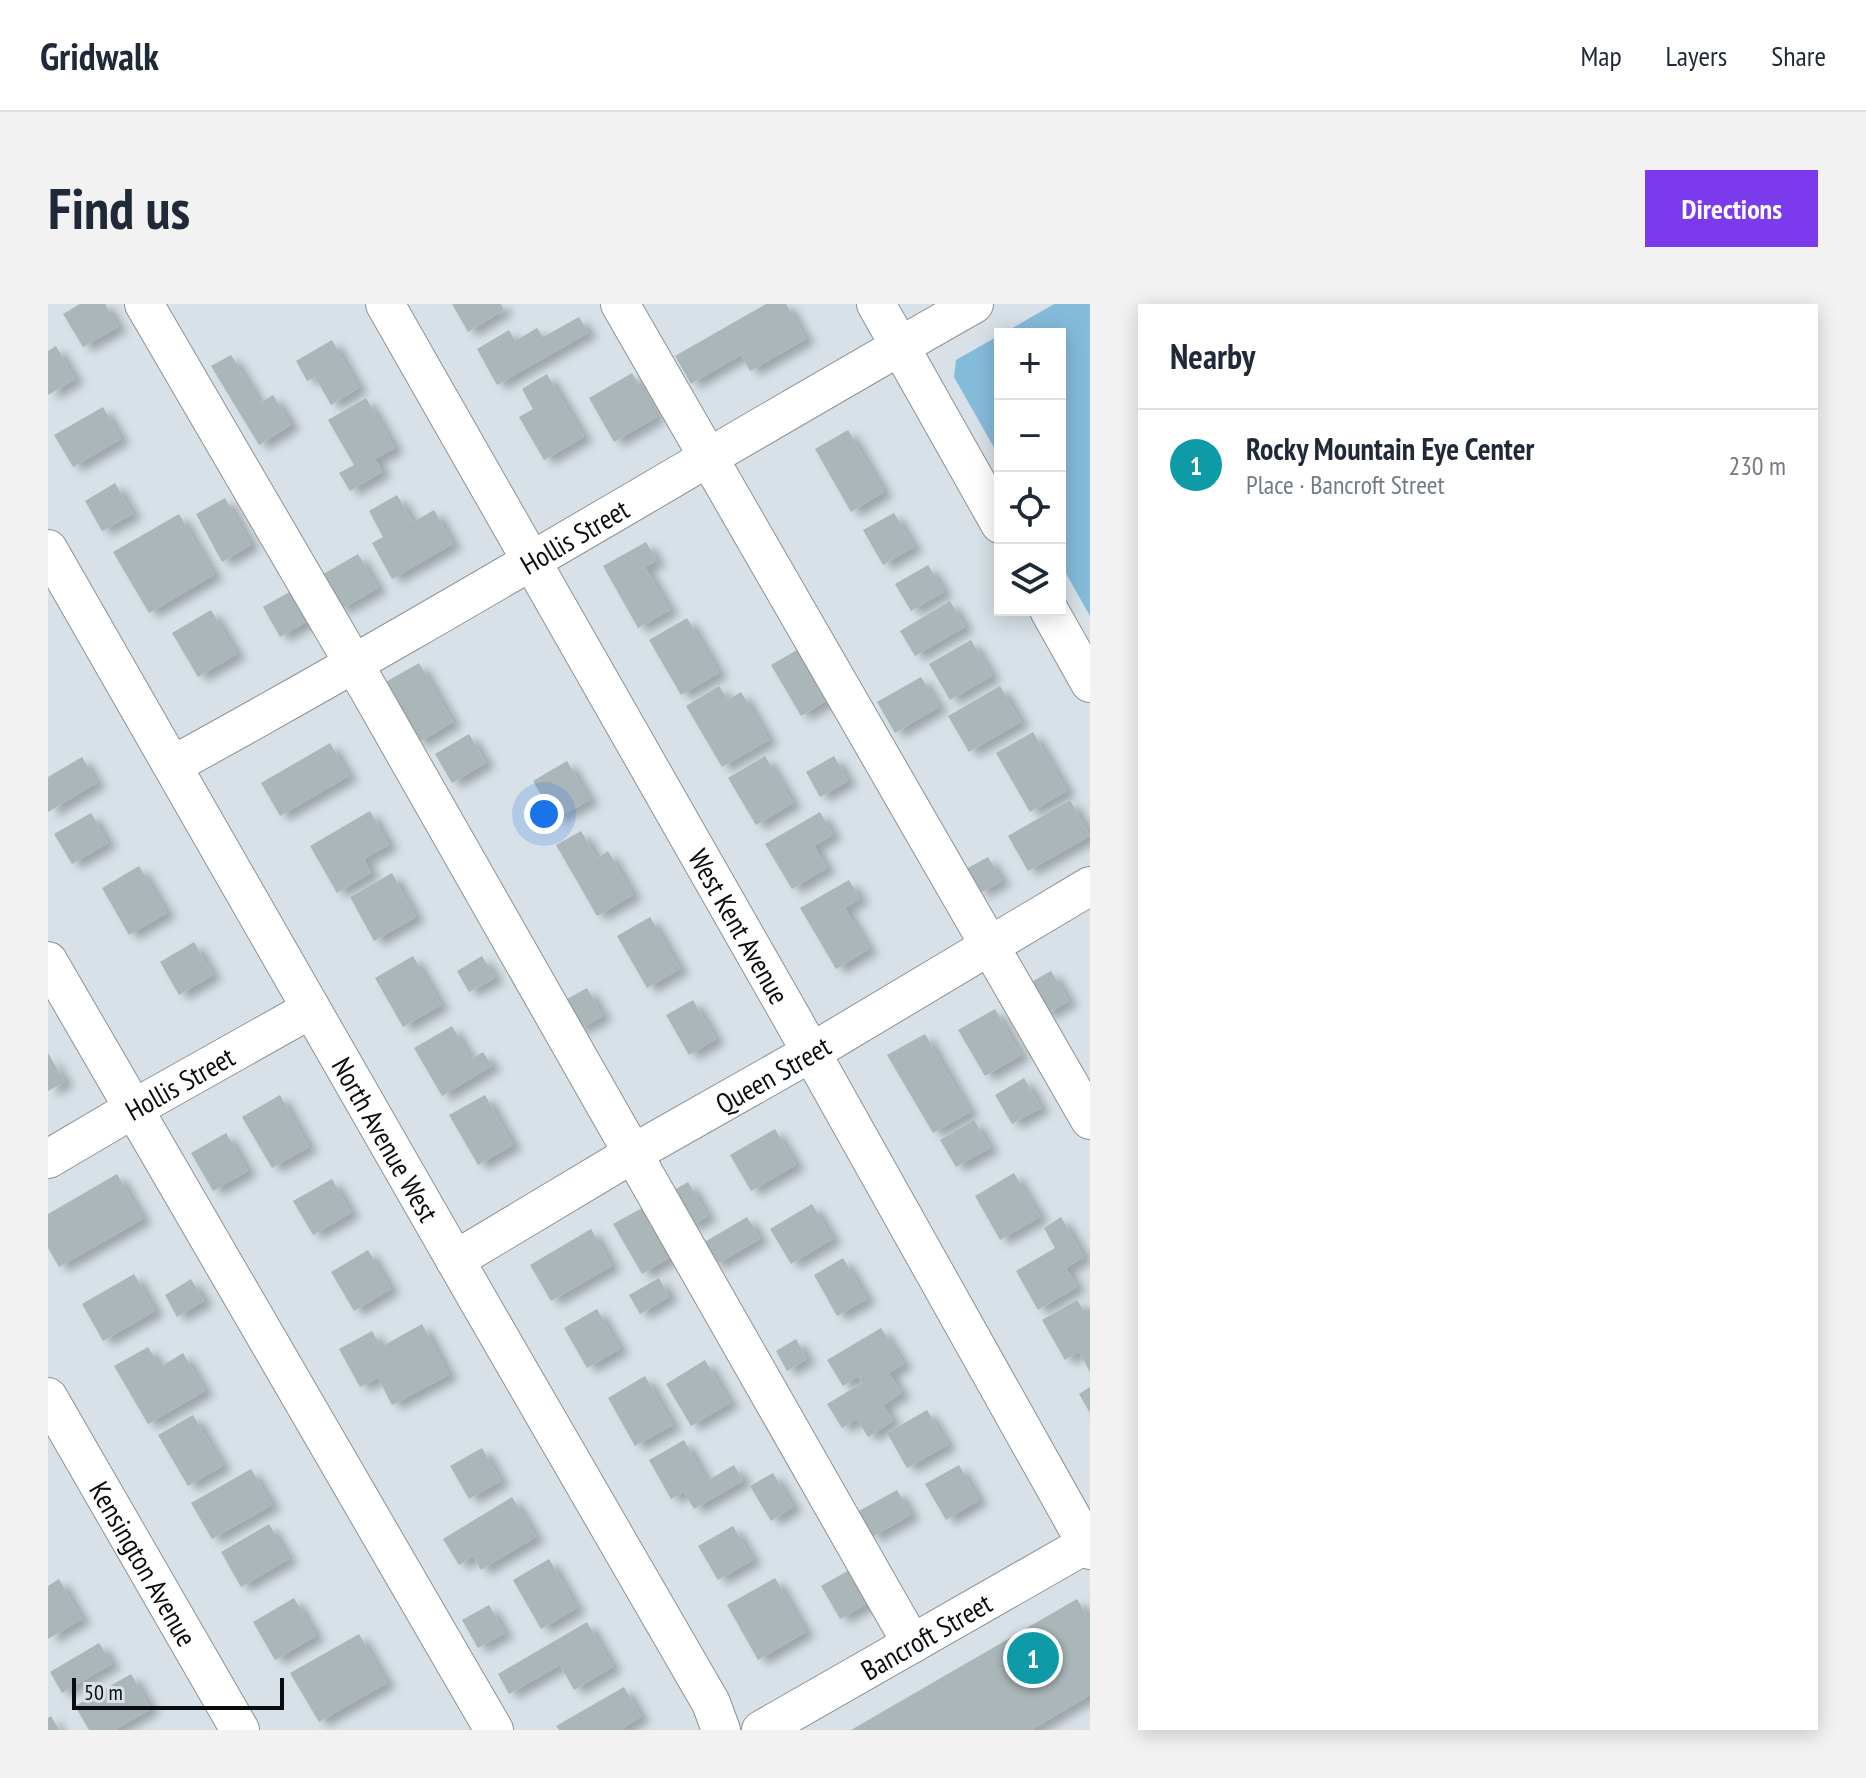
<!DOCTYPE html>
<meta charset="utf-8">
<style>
body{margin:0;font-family:"PT Sans Narrow",sans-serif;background:#f2f2f3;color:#1f2937}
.controls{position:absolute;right:24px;top:24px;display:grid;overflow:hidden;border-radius:0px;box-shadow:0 4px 20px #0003}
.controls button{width:72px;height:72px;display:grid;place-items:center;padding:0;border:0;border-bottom:2px solid #e0e1e3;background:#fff;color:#1f2937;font:40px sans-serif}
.scale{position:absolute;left:24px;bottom:20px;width:212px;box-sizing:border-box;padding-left:8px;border:4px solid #0a0d0f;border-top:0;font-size:22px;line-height:28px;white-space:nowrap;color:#0a0d0f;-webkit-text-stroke:6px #d7e1e7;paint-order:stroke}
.you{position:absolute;left:496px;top:510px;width:28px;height:28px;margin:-20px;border:6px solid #fff;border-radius:50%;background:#1a73e8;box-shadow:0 0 0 12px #1a73e833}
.badge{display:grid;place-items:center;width:52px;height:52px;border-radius:50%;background:#7c3aed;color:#fff;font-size:26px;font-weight:700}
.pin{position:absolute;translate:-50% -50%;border:4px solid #fff;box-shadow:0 2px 8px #0006}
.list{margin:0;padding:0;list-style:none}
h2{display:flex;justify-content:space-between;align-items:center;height:104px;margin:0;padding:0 32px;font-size:34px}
h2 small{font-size:26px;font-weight:400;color:#747a83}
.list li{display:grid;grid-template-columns:52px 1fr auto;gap:24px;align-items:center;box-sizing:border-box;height:112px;padding:0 32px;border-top:2px solid #e0e1e3}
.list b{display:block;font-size:30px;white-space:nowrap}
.list p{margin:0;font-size:26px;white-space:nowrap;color:#747a83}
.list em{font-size:26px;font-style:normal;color:#747a83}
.icon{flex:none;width:44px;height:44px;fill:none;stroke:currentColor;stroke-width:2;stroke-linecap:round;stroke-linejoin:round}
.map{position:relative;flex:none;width:1042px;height:1426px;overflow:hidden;border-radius:0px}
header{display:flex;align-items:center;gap:48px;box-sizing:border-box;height:112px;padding:0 40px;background:#fff;border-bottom:2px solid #e0e1e3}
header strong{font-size:38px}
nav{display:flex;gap:44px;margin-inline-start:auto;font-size:28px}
.intro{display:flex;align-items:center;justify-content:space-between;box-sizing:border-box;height:192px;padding:0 48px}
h1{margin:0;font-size:56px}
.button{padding:20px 36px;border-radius:0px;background:#7c3aed;color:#fff;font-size:28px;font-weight:700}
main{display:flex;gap:48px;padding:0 48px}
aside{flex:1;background:#fff;border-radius:0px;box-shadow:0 4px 20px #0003}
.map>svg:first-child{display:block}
.green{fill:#85bbda}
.building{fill:#aab6b7;filter:url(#shadow)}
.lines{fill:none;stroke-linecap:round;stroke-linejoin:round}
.minor-casing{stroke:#8a9398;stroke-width:40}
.minor{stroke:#fff;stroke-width:38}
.labels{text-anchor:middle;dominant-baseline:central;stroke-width:8;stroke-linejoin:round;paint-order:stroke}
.street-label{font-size:28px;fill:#0a0d0f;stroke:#d7e1e7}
</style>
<header>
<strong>Gridwalk</strong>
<nav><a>Map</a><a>Layers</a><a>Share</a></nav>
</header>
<div class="intro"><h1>Find us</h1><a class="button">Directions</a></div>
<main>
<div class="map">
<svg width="1042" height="1426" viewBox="0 0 1042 1426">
<defs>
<filter id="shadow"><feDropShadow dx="9" dy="5" stdDeviation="4" flood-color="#0004"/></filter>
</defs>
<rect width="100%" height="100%" fill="#d7e1e7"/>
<g class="green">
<path d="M 1006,0 L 1042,0 L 1042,312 L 1012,259 L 1012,30 L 954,30 Z"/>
<path d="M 952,31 L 952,154 L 906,73 L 908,56 Z"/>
</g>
<g class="building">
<path d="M 32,0 L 57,0 L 70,23 L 35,43 L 15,10 Z"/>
<path d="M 404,0 L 453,0 L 456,6 L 420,28 Z"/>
<path d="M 718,0 L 738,0 L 758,35 L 702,67 L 693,51 L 643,80 L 627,52 Z"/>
<path d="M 531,13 L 540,29 L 449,81 L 429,45 L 461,26 L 467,37 L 489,24 L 495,33 Z"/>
<path d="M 284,36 L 311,84 L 283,101 L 267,73 L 259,77 L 248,57 Z"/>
<path d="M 8,42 L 27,75 L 0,91 L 0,47 Z"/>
<path d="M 183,51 L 212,99 L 225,91 L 243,121 L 211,141 L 163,62 Z"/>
<path d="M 584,69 L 609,113 L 566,138 L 541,94 Z"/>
<path d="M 499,70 L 536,133 L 496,156 L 471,113 L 485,105 L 474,85 Z"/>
<path d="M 318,94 L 347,144 L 327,155 L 334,168 L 302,187 L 291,169 L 306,161 L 280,116 Z"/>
<path d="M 55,103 L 73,135 L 25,163 L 6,131 Z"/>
<path d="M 800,126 L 836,188 L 803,208 L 767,145 Z"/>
<path d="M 67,179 L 85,210 L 54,227 L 37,197 Z"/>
<path d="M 349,191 L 365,218 L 386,206 L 405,240 L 344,275 L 324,239 L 335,233 L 321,207 Z"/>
<path d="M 177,194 L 203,241 L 174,258 L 148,210 Z"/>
<path d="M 846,209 L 866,243 L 835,261 L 815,226 Z"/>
<path d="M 131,210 L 166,271 L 101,309 L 65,248 Z"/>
<path d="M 598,238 L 609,257 L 597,263 L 622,306 L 590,324 L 555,262 Z"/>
<path d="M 310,250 L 330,284 L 292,306 L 272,272 Z"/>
<path d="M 880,261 L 896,288 L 863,307 L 847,280 Z"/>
<path d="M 243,287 L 260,317 L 232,333 L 215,303 Z"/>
<path d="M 902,297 L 917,323 L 867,352 L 852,327 Z"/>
<path d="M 163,306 L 189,350 L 150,373 L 124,329 Z"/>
<path d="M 639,314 L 671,369 L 633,391 L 601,336 Z"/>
<path d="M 923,336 L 944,372 L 902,396 L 881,360 Z"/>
<path d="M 749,346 L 778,397 L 753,412 L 723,361 Z"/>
<path d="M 371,359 L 405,418 L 370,439 L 336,379 Z"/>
<path d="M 873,373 L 891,403 L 847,429 L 829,398 Z"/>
<path d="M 671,382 L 680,396 L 693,388 L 721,436 L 674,463 L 638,402 Z"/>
<path d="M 952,382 L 973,418 L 921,448 L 900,412 Z"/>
<path d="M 985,428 L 1019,487 L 982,508 L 948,449 Z"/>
<path d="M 421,430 L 438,459 L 404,479 L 387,450 Z"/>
<path d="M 282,439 L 301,472 L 232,512 L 213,479 Z"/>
<path d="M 717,452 L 745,499 L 708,521 L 680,474 Z"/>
<path d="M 786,452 L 800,477 L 772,493 L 758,468 Z"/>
<path d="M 34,453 L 49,479 L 0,508 L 0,473 Z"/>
<path d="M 519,457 L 542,496 L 507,515 L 485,477 Z"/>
<path d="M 1022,496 L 1042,532 L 980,567 L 960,532 Z"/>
<path d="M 322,507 L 341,541 L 316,555 L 323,569 L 289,589 L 262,542 Z"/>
<path d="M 772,508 L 785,531 L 766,542 L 779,564 L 744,585 L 717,540 Z"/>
<path d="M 43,509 L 60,539 L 24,560 L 6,530 Z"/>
<path d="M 533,527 L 549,554 L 560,547 L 585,591 L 549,612 L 508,541 Z"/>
<path d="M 940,553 L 954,577 L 932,589 L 918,565 Z"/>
<path d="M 91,562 L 119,609 L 81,631 L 54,584 Z"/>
<path d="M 344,569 L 368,613 L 326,637 L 302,593 Z"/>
<path d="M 801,576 L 812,595 L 797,604 L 821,645 L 788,665 L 752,604 Z"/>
<path d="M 602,613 L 632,665 L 599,684 L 569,632 Z"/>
<path d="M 146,638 L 165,671 L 131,691 L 112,658 Z"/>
<path d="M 365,652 L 393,701 L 355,723 L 327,674 Z"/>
<path d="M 434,652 L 447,674 L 421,688 L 409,667 Z"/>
<path d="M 1003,667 L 1021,697 L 997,711 L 980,680 Z"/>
<path d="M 539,684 L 555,712 L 530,726 L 514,698 Z"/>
<path d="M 645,696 L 668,735 L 641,751 L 618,711 Z"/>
<path d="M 947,705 L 973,751 L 937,772 L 910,726 Z"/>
<path d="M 404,722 L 423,755 L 435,748 L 444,762 L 394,792 L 366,744 Z"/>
<path d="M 877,730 L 922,808 L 885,829 L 839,751 Z"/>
<path d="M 0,749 L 17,778 L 0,787 Z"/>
<path d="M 976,774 L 993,804 L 964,820 L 947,791 Z"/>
<path d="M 232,791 L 261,843 L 224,864 L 194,813 Z"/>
<path d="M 437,791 L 465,841 L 430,861 L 401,811 Z"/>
<path d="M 926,816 L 942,844 L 908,863 L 892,836 Z"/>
<path d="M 727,825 L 748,861 L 703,887 L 682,851 Z"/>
<path d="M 178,829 L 200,867 L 165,887 L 143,849 Z"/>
<path d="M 966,869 L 992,913 L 952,936 L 927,892 Z"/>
<path d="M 69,870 L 95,915 L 11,963 L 0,944 L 0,910 Z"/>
<path d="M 284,875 L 303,909 L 265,931 L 245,897 Z"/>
<path d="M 640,878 L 660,912 L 641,923 L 621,889 Z"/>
<path d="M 764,900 L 785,935 L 743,960 L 722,925 Z"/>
<path d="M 596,903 L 624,952 L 594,970 L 565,920 Z"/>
<path d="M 699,913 L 712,935 L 667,961 L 655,939 Z"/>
<path d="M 1013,913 L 1036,953 L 1018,964 L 1029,983 L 990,1006 L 968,967 L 1007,944 L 996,924 Z"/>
<path d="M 543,925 L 564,962 L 503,997 L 482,961 Z"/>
<path d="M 320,946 L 343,985 L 306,1007 L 283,968 Z"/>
<path d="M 795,954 L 819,995 L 789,1012 L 766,971 Z"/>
<path d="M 86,970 L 107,1007 L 55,1037 L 34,1000 Z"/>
<path d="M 611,974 L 621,993 L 592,1010 L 581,991 Z"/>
<path d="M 143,975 L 156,997 L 129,1013 L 117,991 Z"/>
<path d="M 1029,996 L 1036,1007 L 1042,1004 L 1042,1068 L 1031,1048 L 1017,1056 L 994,1016 Z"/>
<path d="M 549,1005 L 572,1045 L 539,1064 L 516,1024 Z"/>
<path d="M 374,1020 L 401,1071 L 344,1101 L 330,1074 L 312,1083 L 291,1045 L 324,1027 L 333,1043 Z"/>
<path d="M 833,1024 L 856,1060 L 841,1069 L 854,1089 L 835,1101 L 845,1117 L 820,1133 L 809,1115 L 794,1124 L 779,1100 L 814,1079 L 810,1072 L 795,1082 L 779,1056 Z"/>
<path d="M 748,1035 L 759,1055 L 739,1067 L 728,1047 Z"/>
<path d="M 100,1043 L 112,1063 L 135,1049 L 157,1087 L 100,1120 L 66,1062 Z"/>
<path d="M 657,1056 L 682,1099 L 643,1122 L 618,1080 Z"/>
<path d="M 597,1072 L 625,1121 L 587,1142 L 560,1094 Z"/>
<path d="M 1042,1083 L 1042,1109 L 1031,1090 Z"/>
<path d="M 879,1106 L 900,1141 L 859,1164 L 839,1129 Z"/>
<path d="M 145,1111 L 175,1162 L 140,1182 L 110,1131 Z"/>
<path d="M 636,1136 L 659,1177 L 686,1161 L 695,1177 L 646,1205 L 636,1188 L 623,1195 L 601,1156 Z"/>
<path d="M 434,1144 L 453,1177 L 421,1195 L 402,1162 Z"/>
<path d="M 911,1161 L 931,1196 L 898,1216 L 877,1180 Z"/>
<path d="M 203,1165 L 224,1201 L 164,1235 L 143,1199 Z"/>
<path d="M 725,1169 L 745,1203 L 723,1217 L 702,1182 Z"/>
<path d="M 849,1186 L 863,1211 L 824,1233 L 809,1208 Z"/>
<path d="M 464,1193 L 488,1233 L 433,1266 L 425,1252 L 411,1261 L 395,1235 Z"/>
<path d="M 221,1220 L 241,1255 L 193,1283 L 173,1248 Z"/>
<path d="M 685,1222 L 705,1256 L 670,1276 L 650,1242 Z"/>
<path d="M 501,1255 L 529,1304 L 493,1325 L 465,1276 Z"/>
<path d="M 803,1265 L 822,1298 L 792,1315 L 773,1282 Z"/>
<path d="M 727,1274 L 758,1328 L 710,1356 L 679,1301 Z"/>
<path d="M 11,1275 L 34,1315 L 0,1335 L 0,1282 Z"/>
<path d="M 246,1294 L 268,1332 L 227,1356 L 205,1318 Z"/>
<path d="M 1029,1295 L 1042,1317 L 1042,1391 L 983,1426 L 803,1426 Z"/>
<path d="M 441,1301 L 457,1329 L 430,1344 L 414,1316 Z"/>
<path d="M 539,1318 L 565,1363 L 526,1386 L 512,1361 L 461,1390 L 450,1370 Z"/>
<path d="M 311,1330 L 339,1379 L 271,1418 L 242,1369 Z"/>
<path d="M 51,1339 L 64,1360 L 14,1389 L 2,1368 Z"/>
<path d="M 83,1370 L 103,1405 L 66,1426 L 41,1426 L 27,1402 Z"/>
<path d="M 576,1383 L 593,1413 L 572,1426 L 511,1426 L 508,1422 Z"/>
<path d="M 3,1412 L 11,1426 L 0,1426 L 0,1414 Z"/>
</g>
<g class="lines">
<defs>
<g id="minor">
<path d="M 96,0 L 321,386 L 864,1340"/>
<path id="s1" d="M 337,0 L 745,716 L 1042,1246"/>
<path d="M 572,0 L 1042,816"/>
<path d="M 828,0 L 952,220"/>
<path id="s2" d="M 0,245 L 422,982 L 663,1399 L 673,1426"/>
<path d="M 1001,306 L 1042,379"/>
<path id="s3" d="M 125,461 C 395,313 658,152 926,0"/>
<path d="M 0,657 L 446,1426"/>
<path id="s4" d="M 0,855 L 85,805 L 263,705"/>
<path id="s5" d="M 407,956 L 584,850 L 764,748 L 1042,582"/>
<path id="s6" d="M 0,1093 L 192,1426"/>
<path id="s7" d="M 713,1426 L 1042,1238"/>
</g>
</defs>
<use href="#minor" class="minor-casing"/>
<use href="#minor" class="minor"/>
</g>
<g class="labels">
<g class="street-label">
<text stroke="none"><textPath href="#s3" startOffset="462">Hollis Street</textPath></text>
<text stroke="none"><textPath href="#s1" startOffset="716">West Kent Avenue</textPath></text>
<text stroke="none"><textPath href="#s5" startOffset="368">Queen Street</textPath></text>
<text stroke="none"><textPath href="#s4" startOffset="152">Hollis Street</textPath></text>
<text stroke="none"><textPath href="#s2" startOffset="680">North Avenue West</textPath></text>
<text stroke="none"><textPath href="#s6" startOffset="192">Kensington Avenue</textPath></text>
<text stroke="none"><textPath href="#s7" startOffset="190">Bancroft Street</textPath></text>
</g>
</g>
</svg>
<div class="controls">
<button>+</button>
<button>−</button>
<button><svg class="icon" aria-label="locate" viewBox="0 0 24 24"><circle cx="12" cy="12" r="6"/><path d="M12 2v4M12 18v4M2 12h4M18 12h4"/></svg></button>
<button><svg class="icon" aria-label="layers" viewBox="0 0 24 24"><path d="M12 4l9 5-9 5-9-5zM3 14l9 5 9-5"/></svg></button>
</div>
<div class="scale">50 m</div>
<div class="you"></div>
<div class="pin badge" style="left:985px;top:1354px;background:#0f9aa8">1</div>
</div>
<aside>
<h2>Nearby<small></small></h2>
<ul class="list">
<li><span class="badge" style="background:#0f9aa8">1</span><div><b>Rocky Mountain Eye Center</b><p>Place · Bancroft Street</p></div><em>230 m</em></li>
</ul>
</aside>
</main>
